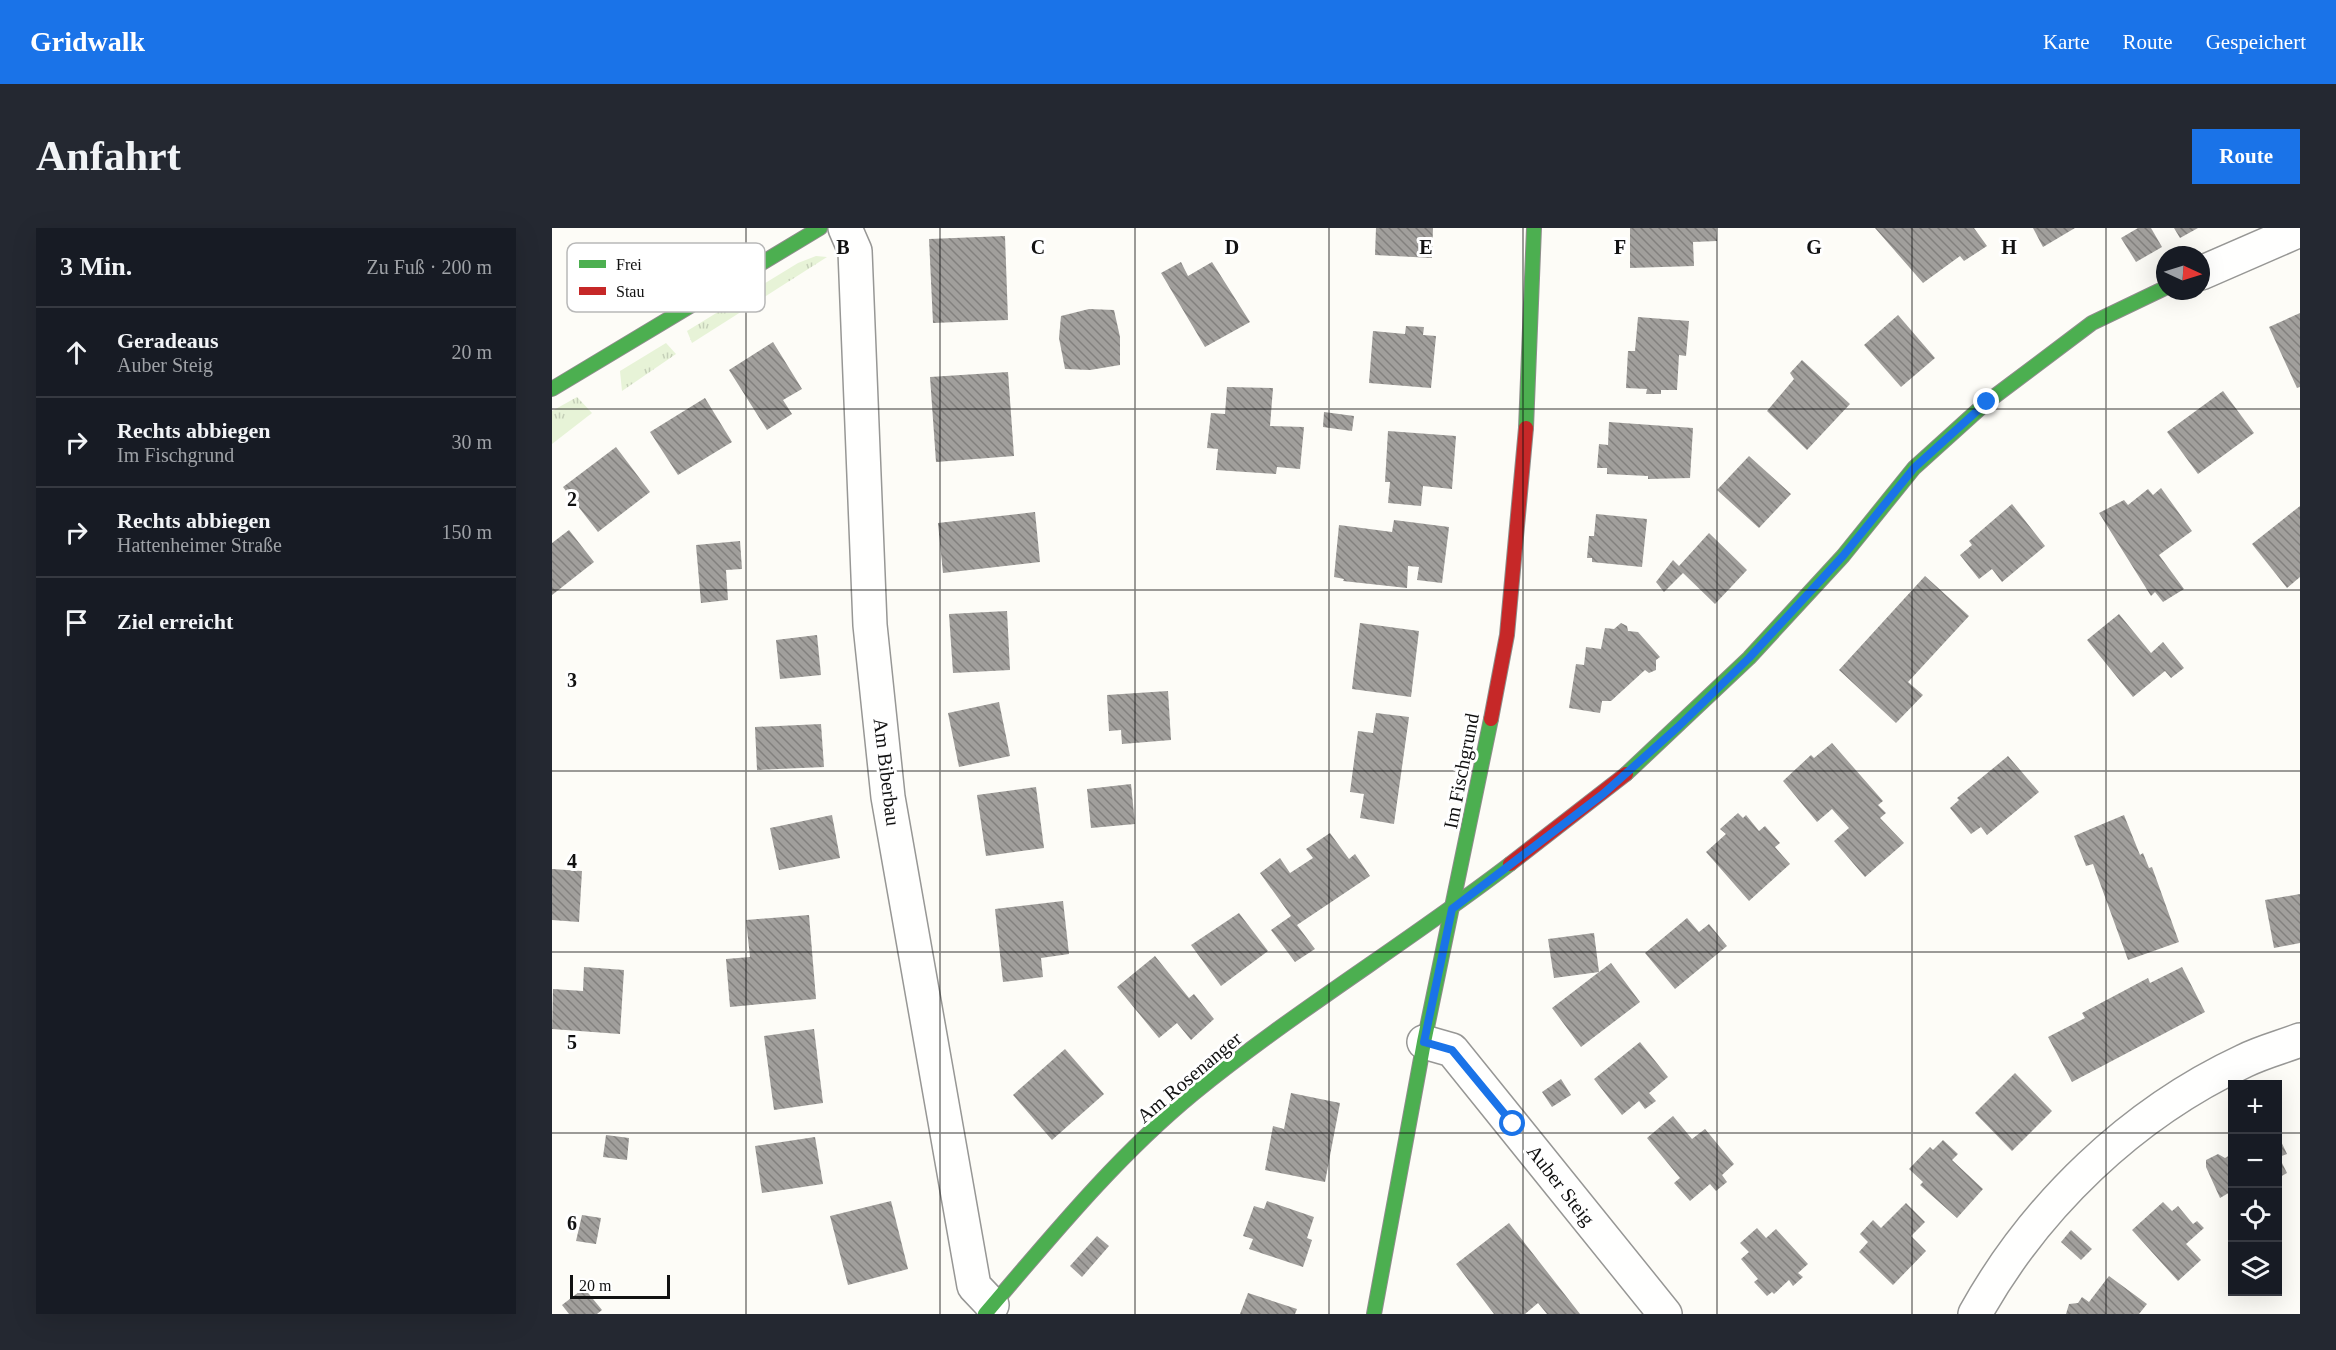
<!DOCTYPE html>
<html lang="de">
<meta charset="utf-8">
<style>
body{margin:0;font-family:Georgia,serif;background:#242831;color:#f1f3f6}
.controls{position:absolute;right:18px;bottom:18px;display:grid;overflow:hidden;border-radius:0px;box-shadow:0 6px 24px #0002}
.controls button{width:54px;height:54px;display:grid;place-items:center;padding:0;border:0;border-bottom:2px solid #363941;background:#171b24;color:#f1f3f6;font:30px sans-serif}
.compass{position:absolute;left:1604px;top:18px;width:54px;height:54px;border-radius:50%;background:#171b24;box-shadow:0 6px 24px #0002;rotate:94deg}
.scale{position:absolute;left:18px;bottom:15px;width:100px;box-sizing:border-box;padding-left:6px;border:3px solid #111;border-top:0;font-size:16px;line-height:21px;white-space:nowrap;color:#111;-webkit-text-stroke:4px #fff;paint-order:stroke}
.stop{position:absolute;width:18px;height:18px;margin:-14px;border:4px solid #1a73e8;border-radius:50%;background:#fff}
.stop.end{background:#1a73e8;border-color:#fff;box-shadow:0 2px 6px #0008}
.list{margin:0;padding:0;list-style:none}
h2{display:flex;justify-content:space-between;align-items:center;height:78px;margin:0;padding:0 24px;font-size:26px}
h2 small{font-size:20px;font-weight:400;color:#9ea1a6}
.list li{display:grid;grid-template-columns:39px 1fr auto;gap:18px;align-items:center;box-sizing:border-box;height:90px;padding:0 24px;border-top:2px solid #363941}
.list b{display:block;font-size:22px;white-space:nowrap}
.list p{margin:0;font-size:20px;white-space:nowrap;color:#9ea1a6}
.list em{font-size:20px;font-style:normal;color:#9ea1a6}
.icon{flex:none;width:33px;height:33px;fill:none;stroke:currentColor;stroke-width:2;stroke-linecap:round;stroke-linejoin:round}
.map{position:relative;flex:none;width:1748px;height:1086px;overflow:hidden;border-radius:0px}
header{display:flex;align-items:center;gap:36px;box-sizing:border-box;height:84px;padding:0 30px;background:#1a73e8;color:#fff}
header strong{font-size:28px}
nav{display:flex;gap:33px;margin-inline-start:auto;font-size:21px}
.intro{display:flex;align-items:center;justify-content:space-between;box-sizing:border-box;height:144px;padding:0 36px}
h1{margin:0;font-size:42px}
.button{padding:15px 27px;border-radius:0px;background:#1a73e8;color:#fff;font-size:21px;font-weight:700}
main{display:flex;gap:36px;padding:0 36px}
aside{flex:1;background:#171b24;border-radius:0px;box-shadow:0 6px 24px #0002}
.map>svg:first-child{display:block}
.grass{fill:url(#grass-tufts)}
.building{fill:url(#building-back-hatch)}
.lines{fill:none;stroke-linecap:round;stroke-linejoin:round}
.street-casing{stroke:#979795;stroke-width:36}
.fast-casing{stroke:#8e8d8b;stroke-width:16}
.jam-casing{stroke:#8e8d8b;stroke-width:16}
.street{stroke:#fffffe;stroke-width:33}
.fast{stroke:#4caf50;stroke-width:14}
.jam{stroke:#c62828;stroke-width:14}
.route{stroke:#1a73e8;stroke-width:8}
.grid{fill:none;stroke:#111;stroke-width:1.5;stroke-opacity:0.55}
.labels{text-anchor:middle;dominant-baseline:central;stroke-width:6;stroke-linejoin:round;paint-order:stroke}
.street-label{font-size:20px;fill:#111;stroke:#fff}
.key{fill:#fff;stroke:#b8b8b8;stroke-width:1.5}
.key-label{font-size:16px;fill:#111}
.grid-label{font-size:20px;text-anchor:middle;font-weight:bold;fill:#111;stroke:#fff;stroke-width:6;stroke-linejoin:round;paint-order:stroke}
</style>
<header>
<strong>Gridwalk</strong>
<nav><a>Karte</a><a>Route</a><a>Gespeichert</a></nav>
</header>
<div class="intro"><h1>Anfahrt</h1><a class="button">Route</a></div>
<main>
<aside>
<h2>3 Min.<small>Zu Fuß · 200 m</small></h2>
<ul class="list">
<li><svg class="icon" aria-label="ahead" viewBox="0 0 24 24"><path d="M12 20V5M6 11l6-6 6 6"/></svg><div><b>Geradeaus</b><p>Auber Steig</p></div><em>20 m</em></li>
<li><svg class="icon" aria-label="right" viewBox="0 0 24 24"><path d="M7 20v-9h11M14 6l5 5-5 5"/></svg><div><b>Rechts abbiegen</b><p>Im Fischgrund</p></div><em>30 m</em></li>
<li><svg class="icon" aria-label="right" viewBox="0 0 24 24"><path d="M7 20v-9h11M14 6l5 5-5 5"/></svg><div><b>Rechts abbiegen</b><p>Hattenheimer Straße</p></div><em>150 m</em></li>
<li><svg class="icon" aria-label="arrive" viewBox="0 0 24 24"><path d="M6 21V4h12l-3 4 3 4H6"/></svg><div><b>Ziel erreicht</b></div></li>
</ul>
</aside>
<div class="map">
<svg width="1748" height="1086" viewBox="0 0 1748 1086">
<defs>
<pattern id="grass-tufts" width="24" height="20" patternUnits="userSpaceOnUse" patternTransform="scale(1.5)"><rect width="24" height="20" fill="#e7f3d7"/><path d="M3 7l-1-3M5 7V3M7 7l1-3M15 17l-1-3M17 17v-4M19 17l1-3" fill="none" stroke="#c5cfb8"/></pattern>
<pattern id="building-back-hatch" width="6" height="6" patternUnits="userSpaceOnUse" patternTransform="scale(1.5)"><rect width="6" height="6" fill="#a19f9c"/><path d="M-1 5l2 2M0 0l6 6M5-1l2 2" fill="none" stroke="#82807e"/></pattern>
</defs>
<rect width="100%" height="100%" fill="#fdfcf7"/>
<g class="grass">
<path d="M 264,28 L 275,29 L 140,115 L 135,103 L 246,35 Z"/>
<path d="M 114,115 L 124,126 L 70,163 L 68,143 Z"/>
<path d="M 25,169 L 40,185 L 0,216 L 0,183 Z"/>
</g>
<g class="building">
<path d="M 824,0 L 881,0 L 880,30 L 823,27 Z"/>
<path d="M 1078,0 L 1164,0 L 1165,13 L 1141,14 L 1142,38 L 1078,40 Z"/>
<path d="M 1323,0 L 1422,0 L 1435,18 L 1412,33 L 1408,28 L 1371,55 Z"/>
<path d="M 1481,0 L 1523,0 L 1491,19 Z"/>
<path d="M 1586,0 L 1599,0 L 1610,19 L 1584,34 L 1569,10 Z"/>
<path d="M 1622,0 L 1646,0 L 1628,10 Z"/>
<path d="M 453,8 L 456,92 L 381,95 L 377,11 Z"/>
<path d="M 629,34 L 636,48 L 660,34 L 698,94 L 653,119 L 609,45 Z"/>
<path d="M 537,81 L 562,82 L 568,109 L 568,137 L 538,142 L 513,141 L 507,110 L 509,88 Z"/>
<path d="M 1748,85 L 1748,159 L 1745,160 L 1717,99 Z"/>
<path d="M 1346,87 L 1383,130 L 1349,159 L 1312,117 Z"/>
<path d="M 1086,89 L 1137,93 L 1134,128 L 1127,127 L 1125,162 L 1109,162 L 1109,166 L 1094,166 L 1095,161 L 1074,160 L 1076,123 L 1083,123 Z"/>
<path d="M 854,98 L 872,99 L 871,107 L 884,108 L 879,160 L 817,155 L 821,103 L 853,106 Z"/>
<path d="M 221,114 L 250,161 L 231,172 L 240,186 L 215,202 L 177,142 Z"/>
<path d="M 1250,132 L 1298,176 L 1255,222 L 1215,183 L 1242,151 L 1238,145 Z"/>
<path d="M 456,144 L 462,228 L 384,234 L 378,149 Z"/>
<path d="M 675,159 L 721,160 L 718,198 L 752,199 L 748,241 L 725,239 L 724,246 L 664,242 L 666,221 L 655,220 L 659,185 L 673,186 Z"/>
<path d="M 1671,163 L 1702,205 L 1646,246 L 1615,204 Z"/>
<path d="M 153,170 L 180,214 L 126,247 L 98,204 Z"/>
<path d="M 772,184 L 802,188 L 800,203 L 771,199 Z"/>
<path d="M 1057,194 L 1141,200 L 1138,250 L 1096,251 L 1096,248 L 1055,246 L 1055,240 L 1045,240 L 1047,216 L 1056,217 Z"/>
<path d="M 836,203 L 904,208 L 900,261 L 871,258 L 869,278 L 836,275 L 838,254 L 833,254 Z"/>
<path d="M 64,219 L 98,264 L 46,304 L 11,259 Z"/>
<path d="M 1197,228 L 1239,266 L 1207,300 L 1165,262 Z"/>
<path d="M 1609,260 L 1640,303 L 1607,327 L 1632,361 L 1611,374 L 1603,364 L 1599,368 L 1547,285 L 1572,272 L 1576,277 L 1596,261 L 1601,267 Z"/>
<path d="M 1460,276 L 1493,318 L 1450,354 L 1440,341 L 1427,351 L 1408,327 L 1420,317 L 1417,313 Z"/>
<path d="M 1748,278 L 1748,349 L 1735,360 L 1700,316 Z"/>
<path d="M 483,284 L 488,334 L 391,345 L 386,295 Z"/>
<path d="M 1044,286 L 1095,291 L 1090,339 L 1040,334 L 1040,330 L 1035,330 L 1037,308 L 1042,308 Z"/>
<path d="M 842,292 L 897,299 L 890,355 L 865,352 L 867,339 L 856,338 L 855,360 L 791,353 L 792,351 L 782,349 L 787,297 L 840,304 Z"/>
<path d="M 17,302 L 42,334 L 0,367 L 0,315 Z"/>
<path d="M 1157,305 L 1195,342 L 1163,376 L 1131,345 L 1112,364 L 1104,354 L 1121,332 L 1127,338 Z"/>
<path d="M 188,313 L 190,341 L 174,342 L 176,372 L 149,375 L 144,317 Z"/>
<path d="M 1373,348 L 1417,388 L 1356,454 L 1371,467 L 1344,495 L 1287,442 Z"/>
<path d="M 455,383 L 458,442 L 401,445 L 397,386 Z"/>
<path d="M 1567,386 L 1599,425 L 1611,414 L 1632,440 L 1619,450 L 1613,443 L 1581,469 L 1535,412 Z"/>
<path d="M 808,395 L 867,403 L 859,469 L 800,461 Z"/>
<path d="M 1069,395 L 1075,398 L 1076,403 L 1086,404 L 1108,429 L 1104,432 L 1104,442 L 1097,445 L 1093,442 L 1059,473 L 1050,473 L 1048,485 L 1017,480 L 1024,436 L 1032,437 L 1034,419 L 1049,421 L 1053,400 L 1062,401 Z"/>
<path d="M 265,407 L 269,447 L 228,451 L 224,412 Z"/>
<path d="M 616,463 L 619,512 L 570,516 L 569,502 L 557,503 L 555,467 Z"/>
<path d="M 447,474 L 458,528 L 407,539 L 396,485 Z"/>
<path d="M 824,485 L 857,489 L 842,596 L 808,590 L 812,566 L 798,564 L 806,503 L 821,505 Z"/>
<path d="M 269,496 L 272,539 L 205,542 L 203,499 Z"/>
<path d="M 1280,515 L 1331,573 L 1326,577 L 1334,585 L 1328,590 L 1352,615 L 1313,649 L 1282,613 L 1297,600 L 1280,581 L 1265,594 L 1231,553 L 1259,527 L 1262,530 Z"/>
<path d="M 1456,528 L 1487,564 L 1435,607 L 1429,599 L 1419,606 L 1398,580 L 1407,572 L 1405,570 Z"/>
<path d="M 579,556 L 583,596 L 539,600 L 535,561 Z"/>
<path d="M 484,559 L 492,620 L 434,628 L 425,567 Z"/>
<path d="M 1186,585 L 1191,590 L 1194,587 L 1207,603 L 1213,598 L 1228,615 L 1223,619 L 1238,636 L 1197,673 L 1154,624 L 1174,606 L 1168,601 Z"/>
<path d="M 280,587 L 288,630 L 227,642 L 218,600 Z"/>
<path d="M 1572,587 L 1588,627 L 1591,625 L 1597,640 L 1600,639 L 1627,714 L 1576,732 L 1541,636 L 1534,638 L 1522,608 Z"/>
<path d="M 778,605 L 797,631 L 803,626 L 818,648 L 745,697 L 763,721 L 743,734 L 719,702 L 739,688 L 708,645 L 728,630 L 738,645 L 761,630 L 754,621 Z"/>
<path d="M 0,641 L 30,643 L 27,694 L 0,692 Z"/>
<path d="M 1748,666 L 1748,715 L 1722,720 L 1713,672 Z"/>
<path d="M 511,673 L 517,726 L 489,730 L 491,749 L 451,754 L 443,681 Z"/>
<path d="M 687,685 L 716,723 L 669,758 L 639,717 Z"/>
<path d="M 257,687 L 264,771 L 178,779 L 174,731 L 198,729 L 194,692 Z"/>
<path d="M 1135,690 L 1147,704 L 1157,696 L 1175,718 L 1123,761 L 1093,725 Z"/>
<path d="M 1042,705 L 1047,744 L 1059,735 L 1088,774 L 1029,819 L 1000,780 L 1047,744 L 1002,750 L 996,711 Z"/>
<path d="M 603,728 L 637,770 L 642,766 L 662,791 L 639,812 L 625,795 L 607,810 L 565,759 Z"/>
<path d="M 32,739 L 72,742 L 68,806 L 0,801 L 1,761 L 31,763 Z"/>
<path d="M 1630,739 L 1653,784 L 1520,854 L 1496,809 L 1533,790 L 1530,785 L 1596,750 L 1598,755 Z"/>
<path d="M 262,801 L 271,875 L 222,882 L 212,808 Z"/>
<path d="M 1088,814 L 1116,849 L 1097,865 L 1104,873 L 1093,881 L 1087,873 L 1070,887 L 1042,851 Z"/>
<path d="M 513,821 L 552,866 L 500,912 L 461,867 Z"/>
<path d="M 1463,845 L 1500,883 L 1460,923 L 1423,885 Z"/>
<path d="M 1009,851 L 1019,867 L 1000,879 L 990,864 Z"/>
<path d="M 739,865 L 788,875 L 773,954 L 713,942 L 721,898 L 732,901 Z"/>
<path d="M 1121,888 L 1140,911 L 1153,901 L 1182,936 L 1170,947 L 1175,954 L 1164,963 L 1158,956 L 1138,973 L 1122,955 L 1128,950 L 1095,910 Z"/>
<path d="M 54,907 L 77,910 L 75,932 L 51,929 Z"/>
<path d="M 1726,907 L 1735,926 L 1727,929 L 1735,945 L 1726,950 Z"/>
<path d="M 263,909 L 271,956 L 210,965 L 203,918 Z"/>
<path d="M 1391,912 L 1406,926 L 1400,932 L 1431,961 L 1405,990 L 1368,957 L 1371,954 L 1357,941 L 1378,919 L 1381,922 Z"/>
<path d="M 1666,926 L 1673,930 L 1680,926 L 1680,963 L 1668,970 L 1654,939 L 1654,932 Z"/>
<path d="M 339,973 L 356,1041 L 296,1057 L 278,988 Z"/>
<path d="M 715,973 L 762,989 L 755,1010 L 760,1012 L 751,1039 L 697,1021 L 701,1011 L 691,1008 L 702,978 L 712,981 Z"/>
<path d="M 1611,974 L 1620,983 L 1626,978 L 1641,996 L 1645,993 L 1652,1000 L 1634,1016 L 1649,1032 L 1626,1053 L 1580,1002 Z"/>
<path d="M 1354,975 L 1373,994 L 1359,1008 L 1374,1023 L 1341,1057 L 1307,1024 L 1316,1014 L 1308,1006 L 1321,992 L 1329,1000 Z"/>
<path d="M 30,987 L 49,990 L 44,1016 L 24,1013 Z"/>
<path d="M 957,995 L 1028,1086 L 995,1086 L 986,1075 L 973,1086 L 942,1086 L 904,1036 Z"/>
<path d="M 1205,1000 L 1214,1010 L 1224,1001 L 1256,1036 L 1246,1045 L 1251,1049 L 1241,1058 L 1237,1052 L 1222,1066 L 1220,1064 L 1215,1068 L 1202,1054 L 1206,1051 L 1189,1031 L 1197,1024 L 1188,1015 Z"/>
<path d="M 1519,1002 L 1540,1021 L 1529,1032 L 1509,1014 Z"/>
<path d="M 545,1008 L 557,1018 L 530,1049 L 518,1038 Z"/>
<path d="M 1557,1048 L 1595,1076 L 1587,1086 L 1514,1086 L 1517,1076 L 1526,1075 L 1530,1069 L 1537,1074 Z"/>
<path d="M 32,1060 L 50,1082 L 45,1086 L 17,1086 L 10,1077 Z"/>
<path d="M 696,1065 L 745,1081 L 743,1086 L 688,1086 Z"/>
</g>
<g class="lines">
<defs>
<g id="street">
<path d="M 293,0 L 303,23 L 318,397 L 336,569 L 422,1058 L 440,1077"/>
<path d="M 1649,45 L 1748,2"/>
<path d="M 872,814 L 900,822 L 1113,1086"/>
<path d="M 1423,1086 C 1483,978 1580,885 1692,833 C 1710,824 1730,819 1748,812"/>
</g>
<g id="fast">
<path d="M 0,161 L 268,0"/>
<path d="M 974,200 L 982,0"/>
<path d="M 1074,546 L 1197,430 L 1291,328 L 1362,240 L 1435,174 L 1540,95 L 1613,60"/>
<path d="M 433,1086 C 499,1009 563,930 642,865 C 743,783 855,715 958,636"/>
<path d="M 822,1086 L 872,814 L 939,491"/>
</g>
<g id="jam">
<path d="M 939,491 L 955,407 L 974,200"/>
<path d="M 958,636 L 1074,546"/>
</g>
</defs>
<use href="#street" class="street-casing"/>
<use href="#fast" class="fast-casing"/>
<use href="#jam" class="jam-casing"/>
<use href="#street" class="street"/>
<use href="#fast" class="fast"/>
<use href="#jam" class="jam"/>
</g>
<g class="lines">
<path class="route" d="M 961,896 L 900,822 L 872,814 L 900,681 L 1051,566 L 1126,499 L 1197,430 L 1291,328 L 1362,240 L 1435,174"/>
</g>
<path class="grid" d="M 194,0 L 194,1086M 388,0 L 388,1086M 583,0 L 583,1086M 777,0 L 777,1086M 971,0 L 971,1086M 1165,0 L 1165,1086M 1360,0 L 1360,1086M 1554,0 L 1554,1086M 0,181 L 1748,181M 0,362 L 1748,362M 0,543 L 1748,543M 0,724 L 1748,724M 0,905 L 1680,905M 1726,905 L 1748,905"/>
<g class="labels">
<g class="street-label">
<text transform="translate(909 543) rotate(-79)">Im Fischgrund</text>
<text transform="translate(335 544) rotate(83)">Am Biberbau</text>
<text transform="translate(637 849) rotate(-40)">Am Rosenanger</text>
<text transform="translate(1009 957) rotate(52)">Auber Steig</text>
</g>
</g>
<rect x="15" y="15" width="198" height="69" rx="9" class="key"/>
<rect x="27" y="32" width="27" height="8" fill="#4caf50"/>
<rect x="27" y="59" width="27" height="8" fill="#c62828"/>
<g class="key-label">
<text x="64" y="42">Frei</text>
<text x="64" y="69">Stau</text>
</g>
<g class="grid-label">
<text x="291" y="26">B</text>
<text x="486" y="26">C</text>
<text x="680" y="26">D</text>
<text x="874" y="26">E</text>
<text x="1068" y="26">F</text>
<text x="1262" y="26">G</text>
<text x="1457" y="26">H</text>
<text x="20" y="278">2</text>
<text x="20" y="459">3</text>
<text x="20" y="640">4</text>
<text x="20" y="821">5</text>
<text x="20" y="1002">6</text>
</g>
</svg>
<div class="controls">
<button>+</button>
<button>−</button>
<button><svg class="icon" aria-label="locate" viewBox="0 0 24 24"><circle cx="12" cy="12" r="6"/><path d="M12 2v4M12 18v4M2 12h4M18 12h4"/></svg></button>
<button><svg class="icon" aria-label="layers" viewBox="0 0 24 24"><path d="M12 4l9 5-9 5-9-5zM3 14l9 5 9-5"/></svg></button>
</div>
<svg class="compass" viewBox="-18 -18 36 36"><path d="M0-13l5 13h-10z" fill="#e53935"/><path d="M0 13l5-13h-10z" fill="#9ea1a6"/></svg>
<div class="scale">20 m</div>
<div class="stop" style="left:961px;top:896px"></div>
<div class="stop end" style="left:1435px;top:174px"></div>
</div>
</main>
